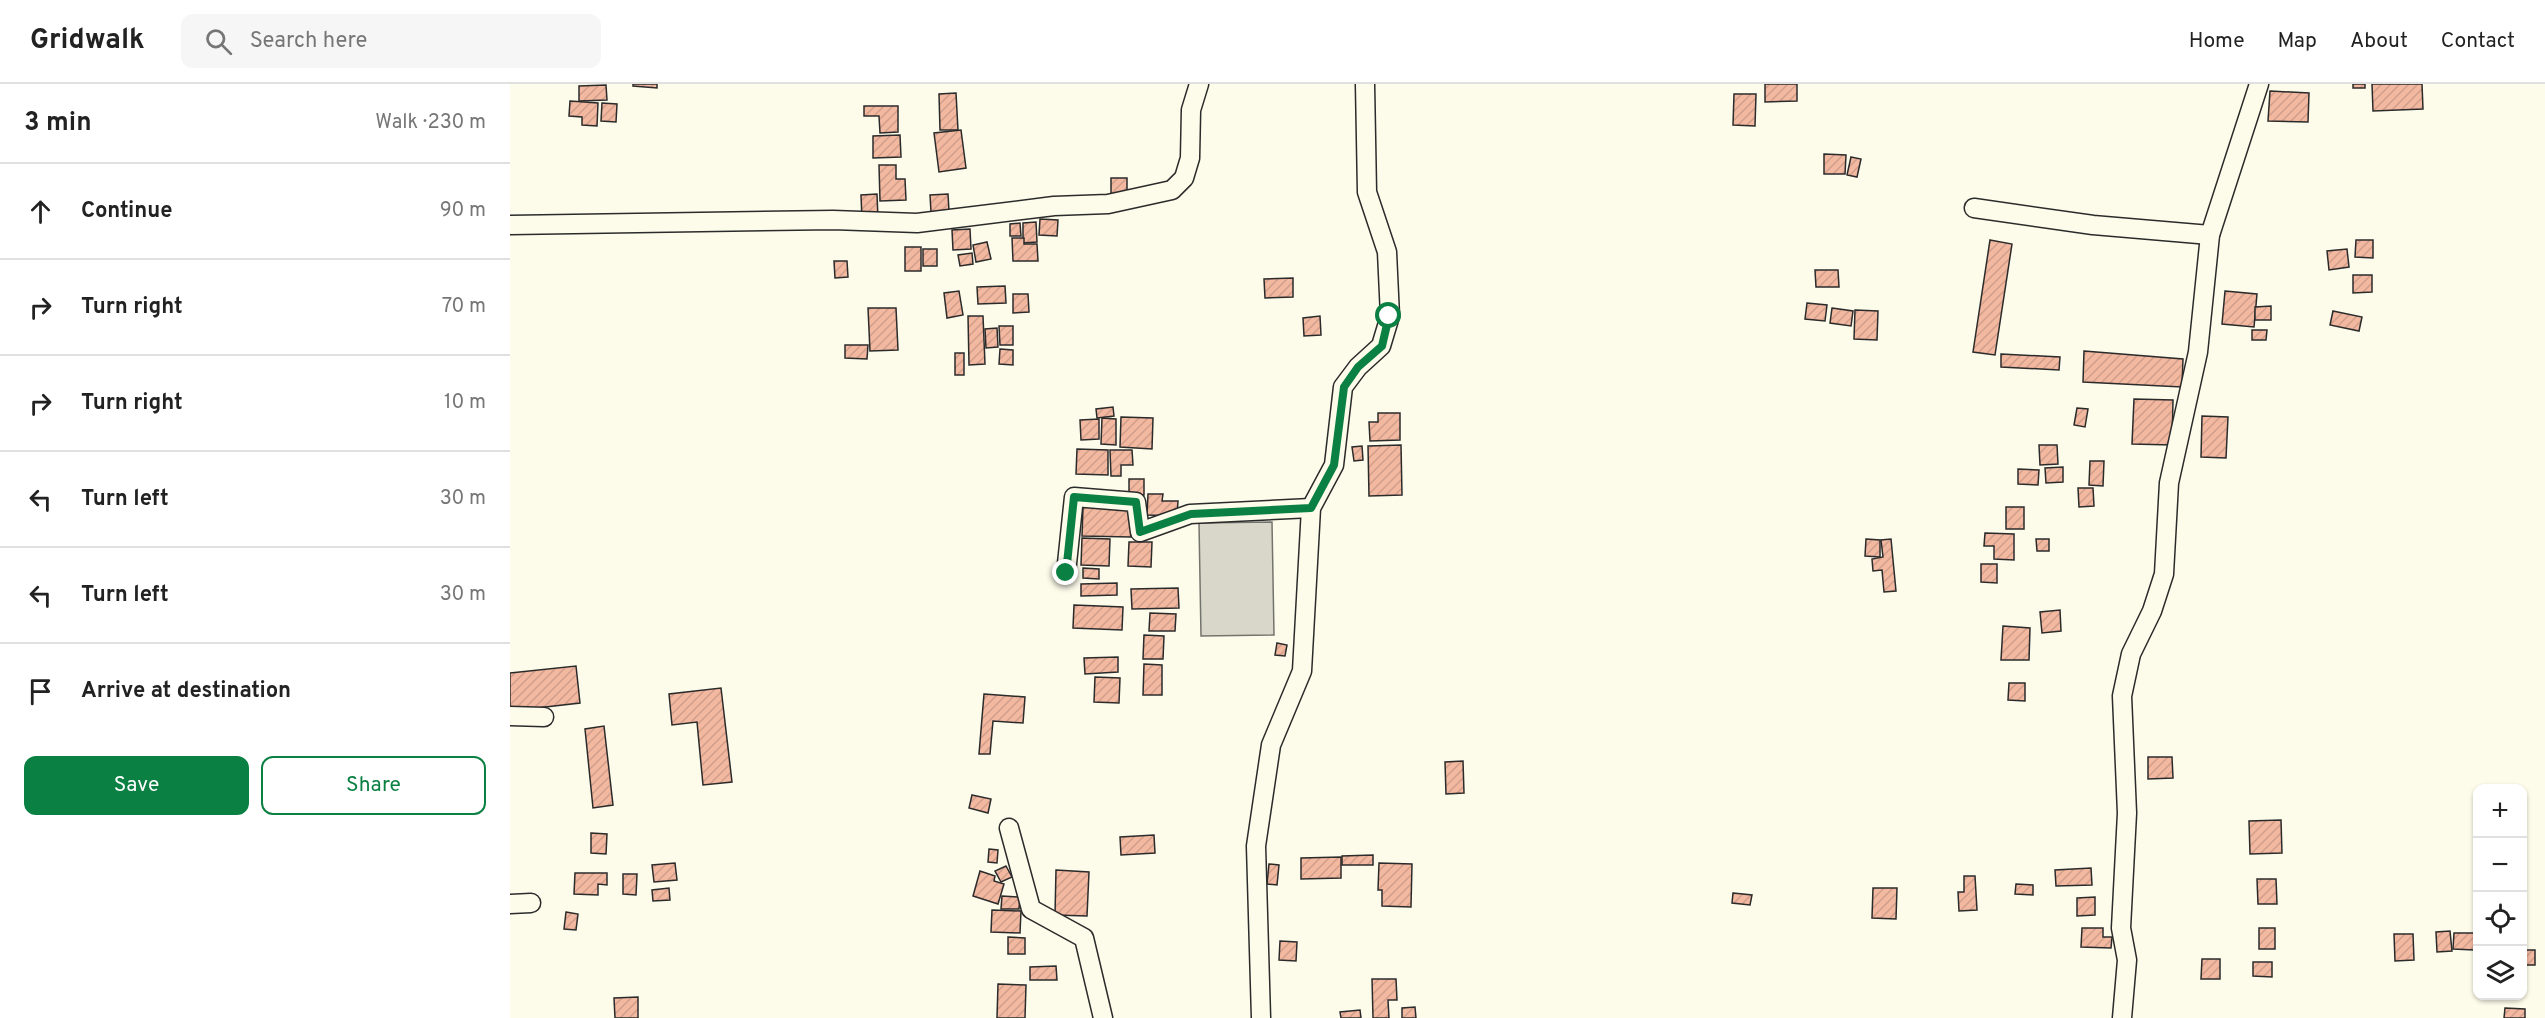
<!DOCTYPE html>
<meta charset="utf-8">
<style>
body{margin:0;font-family:Overpass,sans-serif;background:#f6f6f6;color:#222}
.controls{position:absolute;right:18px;bottom:18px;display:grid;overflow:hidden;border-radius:12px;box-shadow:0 2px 4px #0004}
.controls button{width:54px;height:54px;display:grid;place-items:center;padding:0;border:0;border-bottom:2px solid #e0e0e0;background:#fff;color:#222;font:30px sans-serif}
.stop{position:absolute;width:18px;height:18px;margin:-14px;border:4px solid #0b8043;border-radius:50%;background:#fff}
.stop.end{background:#0b8043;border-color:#fff;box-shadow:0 2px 6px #0008}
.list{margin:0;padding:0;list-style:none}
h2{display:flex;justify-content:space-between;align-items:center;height:78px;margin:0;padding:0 24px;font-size:26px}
h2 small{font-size:20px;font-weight:400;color:#767676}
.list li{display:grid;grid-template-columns:39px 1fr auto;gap:18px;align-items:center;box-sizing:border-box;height:96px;padding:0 24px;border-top:2px solid #e0e0e0}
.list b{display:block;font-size:22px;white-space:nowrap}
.list em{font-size:20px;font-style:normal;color:#767676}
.actions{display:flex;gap:12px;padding:18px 24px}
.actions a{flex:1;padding:14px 0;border:2px solid #0b8043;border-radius:12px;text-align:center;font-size:21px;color:#0b8043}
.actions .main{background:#0b8043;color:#fff}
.icon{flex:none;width:33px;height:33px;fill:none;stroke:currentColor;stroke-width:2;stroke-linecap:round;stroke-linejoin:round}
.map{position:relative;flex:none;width:2035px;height:934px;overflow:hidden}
header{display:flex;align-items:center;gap:36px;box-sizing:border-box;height:84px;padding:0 30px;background:#fff;border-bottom:2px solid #e0e0e0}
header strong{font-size:28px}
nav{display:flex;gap:33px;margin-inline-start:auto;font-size:21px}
.search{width:420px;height:54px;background:#f6f6f6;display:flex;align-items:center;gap:15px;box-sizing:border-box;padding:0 21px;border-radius:12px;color:#767676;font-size:22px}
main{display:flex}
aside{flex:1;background:#fff}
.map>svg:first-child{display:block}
.water{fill:#d8d7c9;stroke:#74746e;stroke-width:1.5}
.building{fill:url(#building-hatch);stroke:#2b2b2b;stroke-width:1.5}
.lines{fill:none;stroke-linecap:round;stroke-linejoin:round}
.minor-casing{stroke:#2b2b2b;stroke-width:21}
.minor{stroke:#fdfbea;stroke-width:18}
.route{stroke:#0b8043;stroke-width:8}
</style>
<header>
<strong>Gridwalk</strong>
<div class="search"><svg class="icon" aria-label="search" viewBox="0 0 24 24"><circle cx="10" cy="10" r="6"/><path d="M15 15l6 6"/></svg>Search here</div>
<nav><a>Home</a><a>Map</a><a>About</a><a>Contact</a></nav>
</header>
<main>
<aside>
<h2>3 min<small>Walk · 230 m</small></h2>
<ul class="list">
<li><svg class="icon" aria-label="ahead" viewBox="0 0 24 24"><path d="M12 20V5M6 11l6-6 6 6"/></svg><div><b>Continue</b></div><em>90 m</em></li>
<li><svg class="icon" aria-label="right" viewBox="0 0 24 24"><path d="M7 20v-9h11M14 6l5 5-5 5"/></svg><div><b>Turn right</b></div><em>70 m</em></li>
<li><svg class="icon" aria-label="right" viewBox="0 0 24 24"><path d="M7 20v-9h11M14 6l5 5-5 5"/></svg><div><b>Turn right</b></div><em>10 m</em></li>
<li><svg class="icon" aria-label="left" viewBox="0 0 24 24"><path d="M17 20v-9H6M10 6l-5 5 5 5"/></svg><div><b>Turn left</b></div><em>30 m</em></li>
<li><svg class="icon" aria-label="left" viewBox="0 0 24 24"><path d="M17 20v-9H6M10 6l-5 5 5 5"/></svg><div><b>Turn left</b></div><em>30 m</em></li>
<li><svg class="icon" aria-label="arrive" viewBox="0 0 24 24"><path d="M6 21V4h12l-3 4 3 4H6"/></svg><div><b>Arrive at destination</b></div></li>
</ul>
<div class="actions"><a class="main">Save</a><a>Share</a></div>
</aside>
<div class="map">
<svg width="2035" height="934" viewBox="0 0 2035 934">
<defs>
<pattern id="building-hatch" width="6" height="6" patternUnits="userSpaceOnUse" patternTransform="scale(1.5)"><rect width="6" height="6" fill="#f2b8a0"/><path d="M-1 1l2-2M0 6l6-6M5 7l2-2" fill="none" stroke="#d09e8a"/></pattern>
</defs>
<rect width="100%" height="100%" fill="#fdfbea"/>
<path class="water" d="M 762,438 L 764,551 L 691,552 L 689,439 Z"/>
<g class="building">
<path d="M 123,0 L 147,0 L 147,4 L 123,2 Z"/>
<path d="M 1255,0 L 1287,0 L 1287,17 L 1255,18 Z"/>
<rect x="1843" y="0" width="12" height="4"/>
<path d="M 1862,0 L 1912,0 L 1913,25 L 1863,27 Z"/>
<path d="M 96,1 L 97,16 L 69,17 L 69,2 Z"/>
<path d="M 1760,7 L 1799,9 L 1798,38 L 1758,37 Z"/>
<path d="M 446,9 L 448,46 L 430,46 L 429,10 Z"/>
<path d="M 1224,10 L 1246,10 L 1245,42 L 1223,41 Z"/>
<path d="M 60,17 L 88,19 L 87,42 L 72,41 L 72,33 L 59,32 Z"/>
<path d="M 92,19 L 107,20 L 106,38 L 91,37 Z"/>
<path d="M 354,22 L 388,22 L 388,48 L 370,49 L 369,32 L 354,32 Z"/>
<path d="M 451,46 L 456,84 L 429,88 L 424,49 Z"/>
<path d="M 390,51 L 391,73 L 363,74 L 363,52 Z"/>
<path d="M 1314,70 L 1336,71 L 1335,90 L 1314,90 Z"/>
<path d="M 1341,73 L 1351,75 L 1347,93 L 1337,91 Z"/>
<path d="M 369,81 L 386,81 L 386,95 L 395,95 L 396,116 L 370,117 Z"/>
<rect x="601" y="94" width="16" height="19"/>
<path d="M 367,110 L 368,135 L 352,136 L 351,111 Z"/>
<path d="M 438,110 L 439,127 L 421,128 L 420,111 Z"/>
<path d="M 530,135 L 548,136 L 547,152 L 529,151 Z"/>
<path d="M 526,138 L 527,158 L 513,159 L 513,139 Z"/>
<path d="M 510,139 L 511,152 L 500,152 L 500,140 Z"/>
<path d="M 460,145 L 461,165 L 443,166 L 442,146 Z"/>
<path d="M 502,154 L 514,154 L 514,160 L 527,160 L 528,177 L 503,177 Z"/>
<path d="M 1480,156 L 1502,160 L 1485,271 L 1463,268 Z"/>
<path d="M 1846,156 L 1863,156 L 1863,174 L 1845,173 Z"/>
<path d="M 477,158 L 481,175 L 466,178 L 463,161 Z"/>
<rect x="395" y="163" width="16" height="24"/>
<rect x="413" y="165" width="14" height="17"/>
<path d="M 1837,165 L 1839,183 L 1819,186 L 1817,167 Z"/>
<path d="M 462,169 L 463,180 L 450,182 L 448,171 Z"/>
<path d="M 324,177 L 337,177 L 338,193 L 325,194 Z"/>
<path d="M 1305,186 L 1328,186 L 1329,203 L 1306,203 Z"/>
<path d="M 1843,191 L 1862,191 L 1862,208 L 1843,209 Z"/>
<path d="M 783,194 L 783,213 L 755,214 L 754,195 Z"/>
<path d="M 495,202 L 496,219 L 468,220 L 467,203 Z"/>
<path d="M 449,207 L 453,231 L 437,234 L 434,209 Z"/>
<path d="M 1715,207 L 1747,210 L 1744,243 L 1712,240 Z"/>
<path d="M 503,210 L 518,210 L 519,228 L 503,229 Z"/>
<path d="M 1297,219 L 1317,221 L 1315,237 L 1295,235 Z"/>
<path d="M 1761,222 L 1761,236 L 1745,236 L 1745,223 Z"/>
<path d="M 358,224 L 386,224 L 388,266 L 360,267 Z"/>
<path d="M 1322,224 L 1343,227 L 1341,242 L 1320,239 Z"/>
<path d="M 1345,226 L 1368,227 L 1367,256 L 1344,255 Z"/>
<path d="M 1823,227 L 1852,233 L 1849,247 L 1820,241 Z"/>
<path d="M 458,232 L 473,232 L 475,280 L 459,281 Z"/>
<path d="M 810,232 L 811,251 L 794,252 L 793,234 Z"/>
<path d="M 489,242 L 503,242 L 503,261 L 490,261 Z"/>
<path d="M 487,244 L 488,263 L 476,264 L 475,245 Z"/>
<path d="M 1742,246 L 1757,246 L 1756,256 L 1742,256 Z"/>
<path d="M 335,261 L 358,261 L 357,275 L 335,274 Z"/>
<path d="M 490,265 L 503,266 L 503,281 L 489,280 Z"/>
<path d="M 1574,267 L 1673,275 L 1672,303 L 1573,298 Z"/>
<rect x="445" y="269" width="9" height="22"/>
<path d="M 1491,270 L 1550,273 L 1549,286 L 1491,283 Z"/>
<path d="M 1624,315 L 1663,316 L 1662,361 L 1622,360 Z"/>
<path d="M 603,323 L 604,332 L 587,334 L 586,325 Z"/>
<path d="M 1567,324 L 1578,325 L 1575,343 L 1564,341 Z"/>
<path d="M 868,329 L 890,329 L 890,356 L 860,357 L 859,338 L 868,338 Z"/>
<path d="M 1692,332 L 1718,333 L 1716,374 L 1691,373 Z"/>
<path d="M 611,333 L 643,334 L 642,365 L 610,363 Z"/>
<path d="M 592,334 L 606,335 L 606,361 L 591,360 Z"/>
<path d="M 589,335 L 589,355 L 571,356 L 570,336 Z"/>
<path d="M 891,361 L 892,411 L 859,412 L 858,362 Z"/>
<path d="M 1529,361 L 1547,361 L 1548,380 L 1530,381 Z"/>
<path d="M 852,362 L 853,376 L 844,377 L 842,363 Z"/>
<path d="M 567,365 L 598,366 L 598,391 L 566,390 Z"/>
<path d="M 600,366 L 622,366 L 623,381 L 611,381 L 611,392 L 601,392 Z"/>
<path d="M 1580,377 L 1594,377 L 1593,402 L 1579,401 Z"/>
<path d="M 1553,383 L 1553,398 L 1536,399 L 1535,384 Z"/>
<path d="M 1508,385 L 1529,386 L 1528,401 L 1508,400 Z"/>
<rect x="619" y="395" width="15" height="16"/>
<path d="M 1568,404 L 1583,404 L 1584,422 L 1569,423 Z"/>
<path d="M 638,410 L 653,410 L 652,417 L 668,417 L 667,432 L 637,431 Z"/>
<path d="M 573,423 L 621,424 L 621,453 L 572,452 Z"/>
<rect x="1496" y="423" width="18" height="22"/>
<path d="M 1475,449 L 1504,450 L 1504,476 L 1484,475 L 1484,462 L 1474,462 Z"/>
<path d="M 572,454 L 600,455 L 599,482 L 571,481 Z"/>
<path d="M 1356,455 L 1370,456 L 1370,473 L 1355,472 Z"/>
<path d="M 1381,455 L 1386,507 L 1374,508 L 1372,486 L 1363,487 L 1362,475 L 1373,473 L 1371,456 Z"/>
<path d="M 1526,455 L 1539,455 L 1539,467 L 1527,467 Z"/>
<path d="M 619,458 L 642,458 L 641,483 L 618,482 Z"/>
<path d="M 1471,480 L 1487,480 L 1487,499 L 1471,498 Z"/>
<path d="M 573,484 L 589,485 L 589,495 L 573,494 Z"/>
<path d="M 607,499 L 607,511 L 571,512 L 571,500 Z"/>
<path d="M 668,504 L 669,524 L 622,525 L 621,505 Z"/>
<path d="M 564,521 L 613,523 L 612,546 L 563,544 Z"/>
<path d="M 1550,526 L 1551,547 L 1532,549 L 1530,528 Z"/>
<path d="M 640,529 L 666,530 L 665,547 L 639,547 Z"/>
<path d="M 1493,542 L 1520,544 L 1519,576 L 1491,576 Z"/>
<path d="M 634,551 L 654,552 L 653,575 L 633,575 Z"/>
<path d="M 767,559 L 777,561 L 775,572 L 765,571 Z"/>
<path d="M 608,573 L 608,588 L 575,590 L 574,574 Z"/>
<path d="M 634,580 L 652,581 L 652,611 L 633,611 Z"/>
<path d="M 66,582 L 70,619 L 0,627 L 0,589 Z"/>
<path d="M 585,593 L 610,594 L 609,619 L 584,618 Z"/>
<path d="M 1499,599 L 1515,599 L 1515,617 L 1498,616 Z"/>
<path d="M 211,604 L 222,698 L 193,701 L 187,638 L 162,641 L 159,610 Z"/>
<path d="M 474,610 L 515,613 L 513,639 L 483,637 L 480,670 L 469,670 Z"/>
<path d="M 94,642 L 103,721 L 83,724 L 75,645 Z"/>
<path d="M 1638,673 L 1662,673 L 1663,694 L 1638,695 Z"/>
<path d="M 953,677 L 954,709 L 936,710 L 935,678 Z"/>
<path d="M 462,711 L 481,715 L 478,729 L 459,724 Z"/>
<path d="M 1771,736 L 1772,769 L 1740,770 L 1739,737 Z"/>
<path d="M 81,749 L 97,750 L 96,770 L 81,769 Z"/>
<path d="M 644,751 L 645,769 L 611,771 L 610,753 Z"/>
<path d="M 479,765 L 488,766 L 487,779 L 478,778 Z"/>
<path d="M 863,771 L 863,781 L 832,781 L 832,772 Z"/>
<path d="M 831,773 L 831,794 L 791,795 L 791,774 Z"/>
<path d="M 165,779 L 167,796 L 144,798 L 142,781 Z"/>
<path d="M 869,779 L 902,780 L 901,823 L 872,822 L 872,806 L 868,806 Z"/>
<path d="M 759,780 L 769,781 L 767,801 L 757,800 Z"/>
<path d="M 496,782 L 502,793 L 491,798 L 485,787 Z"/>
<path d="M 1581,784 L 1582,801 L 1546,802 L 1545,786 Z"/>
<path d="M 546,786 L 579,788 L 577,832 L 545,831 Z"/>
<path d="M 470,787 L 485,792 L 484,797 L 494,800 L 488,820 L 463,812 Z"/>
<path d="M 65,789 L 97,789 L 97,801 L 88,800 L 88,811 L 64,810 Z"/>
<path d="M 113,790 L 127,790 L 126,811 L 113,810 Z"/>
<path d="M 1454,792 L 1465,792 L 1467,826 L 1449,827 L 1448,808 L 1454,808 Z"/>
<path d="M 1747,795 L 1766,795 L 1767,820 L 1748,820 Z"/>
<path d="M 1506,800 L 1523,801 L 1523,811 L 1505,810 Z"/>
<path d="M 159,804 L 160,816 L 143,817 L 142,806 Z"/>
<path d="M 1363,804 L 1387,804 L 1386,835 L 1362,834 Z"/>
<path d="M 1223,809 L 1242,811 L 1240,821 L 1222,819 Z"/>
<path d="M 492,812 L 510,813 L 509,825 L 491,825 Z"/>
<path d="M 1585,813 L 1585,831 L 1567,832 L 1567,814 Z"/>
<path d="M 482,826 L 511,827 L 510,849 L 481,848 Z"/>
<path d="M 56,828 L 68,830 L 66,846 L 54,845 Z"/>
<path d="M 1572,844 L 1593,844 L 1593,853 L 1602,853 L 1601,864 L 1571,863 Z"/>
<rect x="1749" y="844" width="16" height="21"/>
<path d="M 1940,847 L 1942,867 L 1927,868 L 1926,848 Z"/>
<path d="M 1944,849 L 1964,849 L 1964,866 L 1943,865 Z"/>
<path d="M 1884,850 L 1903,850 L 1904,876 L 1885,877 Z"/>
<path d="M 498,853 L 515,854 L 515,870 L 498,870 Z"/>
<path d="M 770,857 L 787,858 L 786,877 L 769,876 Z"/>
<rect x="2012" y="866" width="13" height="15"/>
<path d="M 1692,875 L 1710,875 L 1710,895 L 1691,895 Z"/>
<path d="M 1743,878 L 1762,878 L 1762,893 L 1743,892 Z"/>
<path d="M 546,882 L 547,896 L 520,896 L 520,883 Z"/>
<path d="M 862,895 L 886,895 L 887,916 L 878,916 L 879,934 L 863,934 Z"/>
<path d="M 488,900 L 516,901 L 515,934 L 487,934 Z"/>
<path d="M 128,913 L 128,934 L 105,934 L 104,914 Z"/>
<path d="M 905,923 L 906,934 L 892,934 L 892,924 Z"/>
<path d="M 1995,924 L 2015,925 L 2015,934 L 1994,934 Z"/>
<path d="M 850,926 L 851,934 L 831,934 L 830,928 Z"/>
</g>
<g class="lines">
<defs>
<g id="minor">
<path d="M 1464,124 L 1583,141 L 1700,151"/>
<path d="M 0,141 L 323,136 L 407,139 L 544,122 L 598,120 L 662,106 L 674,94 L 680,74 L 681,26 L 689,0"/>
<path d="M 556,489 L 564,413 L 626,418 L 630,448 L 680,430 L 801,424"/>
<path d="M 0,632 L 34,633"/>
<path d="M 499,744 L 521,825 L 574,854 L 593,934"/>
<path d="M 0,820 L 21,819"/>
<path d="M 751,934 L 746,762 L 761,661 L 792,587 L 801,424 L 824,381 L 833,303 L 848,283 L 871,262 L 880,232 L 877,168 L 857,108 L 855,0"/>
<path d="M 1612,934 L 1617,876 L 1611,844 L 1617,729 L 1612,612 L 1621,570 L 1642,527 L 1654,490 L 1659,399 L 1688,268 L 1700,151 L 1749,0"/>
</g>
</defs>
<use href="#minor" class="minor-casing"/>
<use href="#minor" class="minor"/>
</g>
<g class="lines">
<path class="route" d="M 556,489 L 564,413 L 626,418 L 630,448 L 681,430 L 801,424 L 824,381 L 834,303 L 848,283 L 872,262 L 879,232"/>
</g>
</svg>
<div class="controls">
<button>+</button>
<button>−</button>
<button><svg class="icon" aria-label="locate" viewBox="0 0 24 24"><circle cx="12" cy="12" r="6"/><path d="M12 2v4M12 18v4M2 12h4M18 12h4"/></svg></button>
<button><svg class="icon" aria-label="layers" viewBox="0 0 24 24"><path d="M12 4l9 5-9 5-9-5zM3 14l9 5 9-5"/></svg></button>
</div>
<div class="stop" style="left:879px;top:232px"></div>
<div class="stop end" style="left:556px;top:489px"></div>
</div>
</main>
